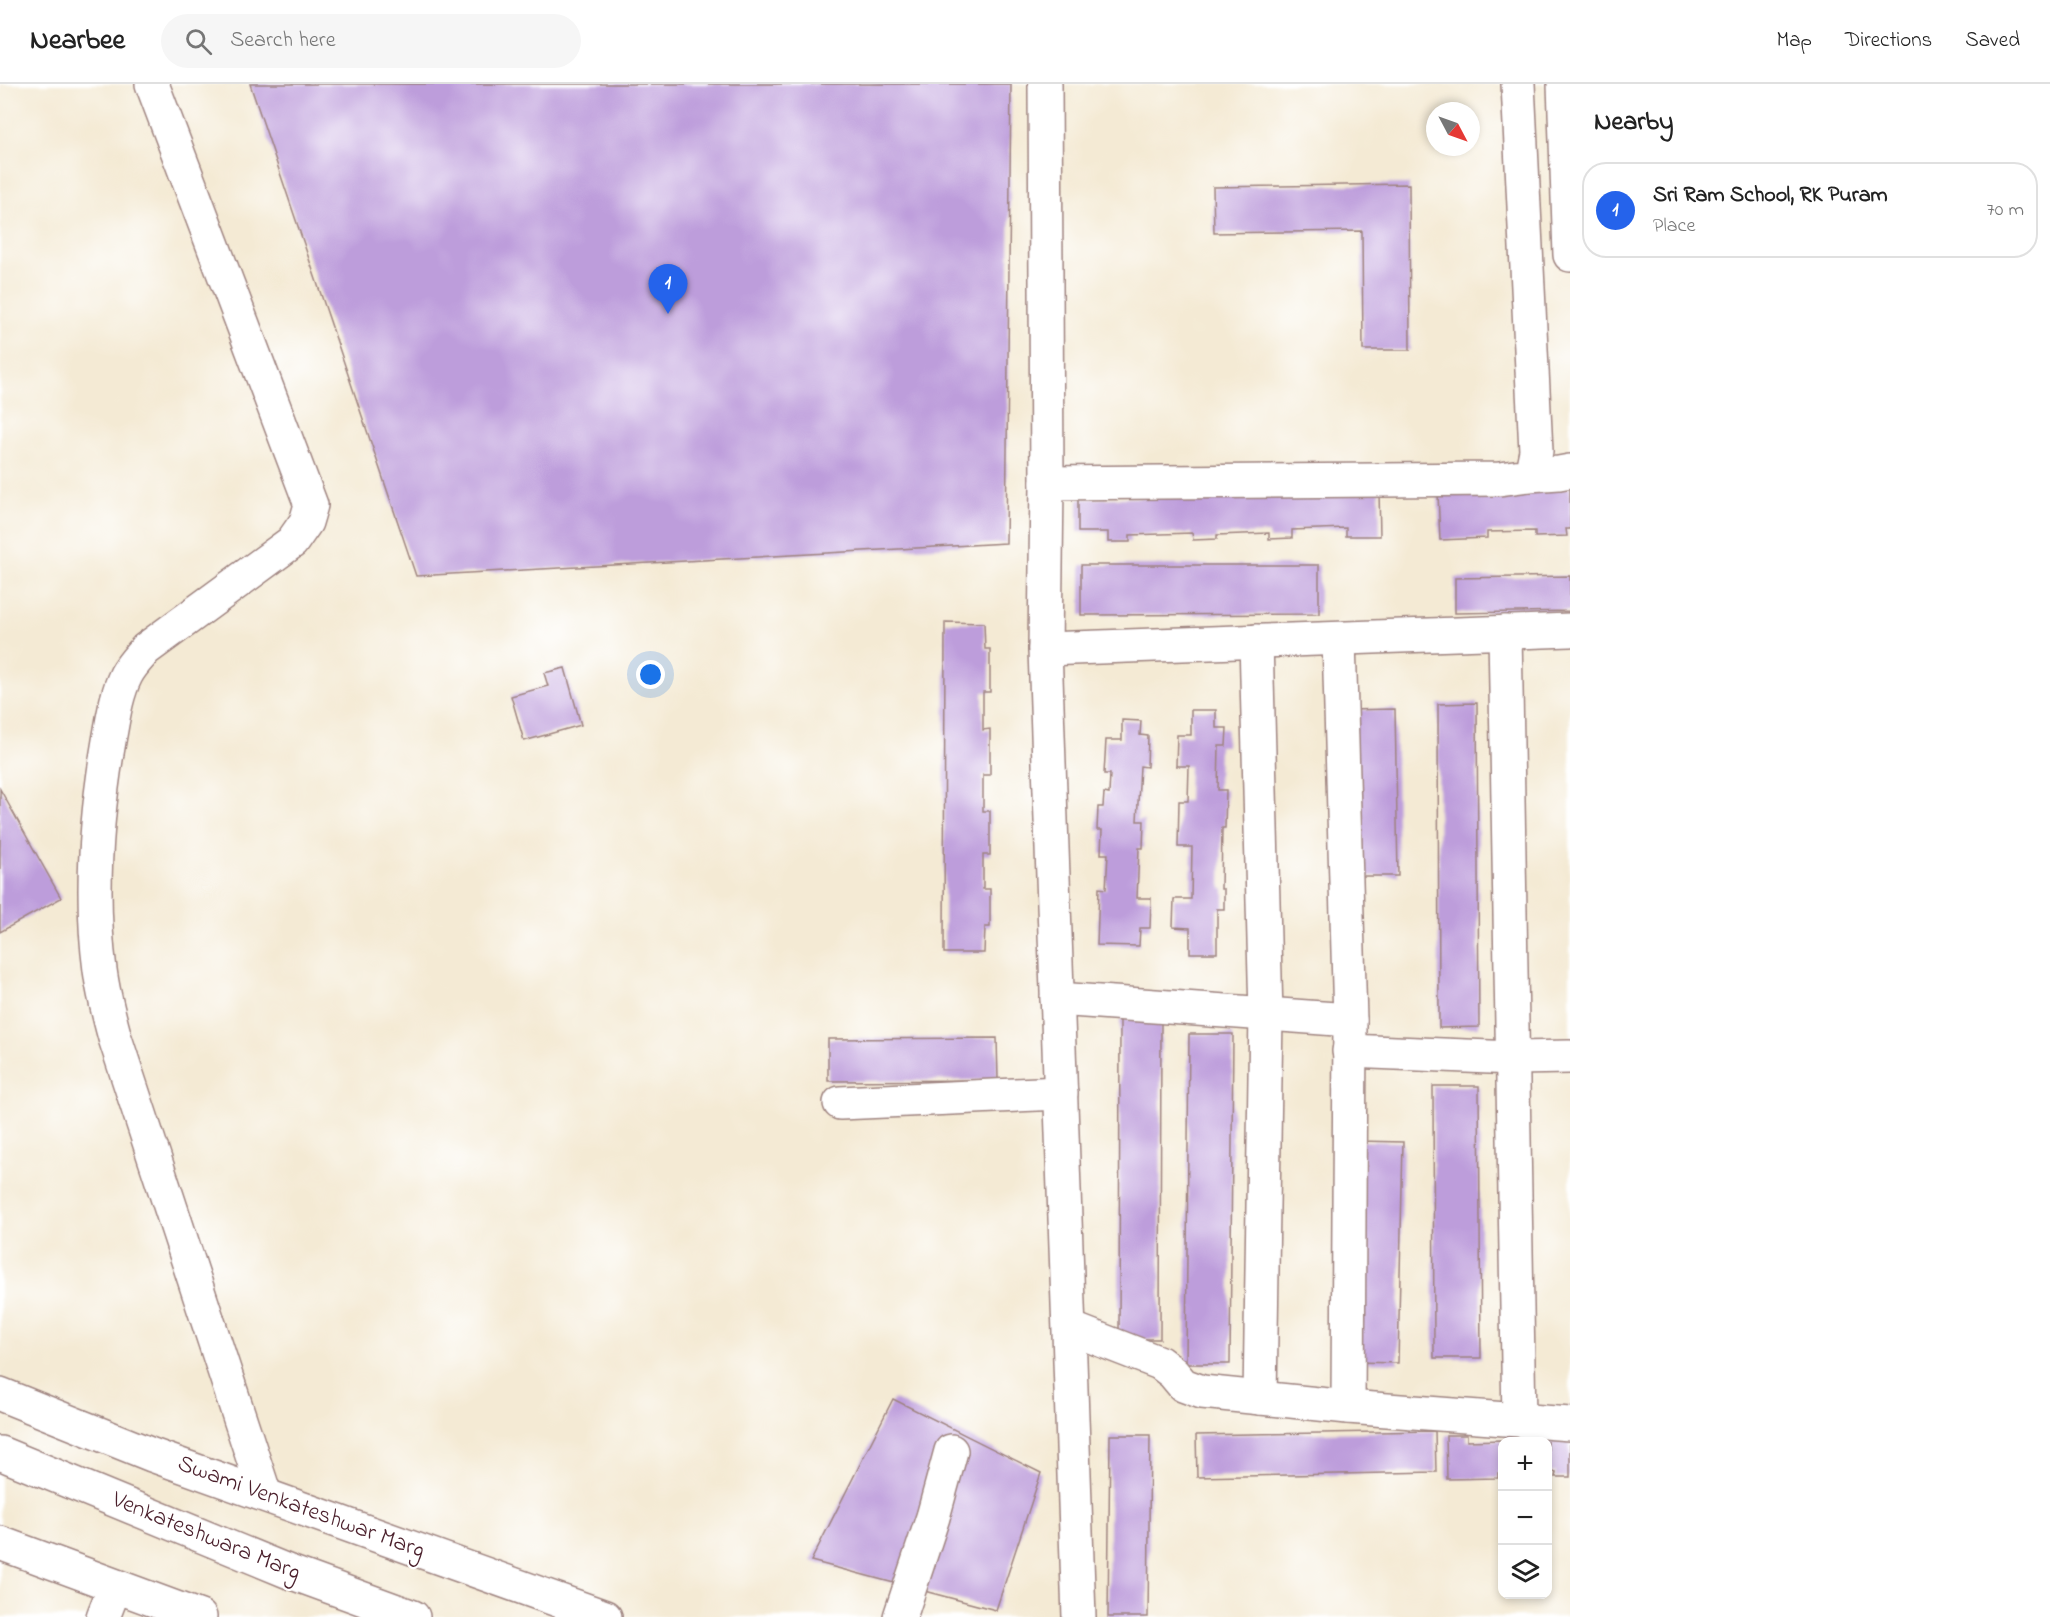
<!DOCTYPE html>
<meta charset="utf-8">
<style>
body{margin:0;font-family:"Indie Flower",sans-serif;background:#f6f6f6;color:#222}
.controls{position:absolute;right:18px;bottom:18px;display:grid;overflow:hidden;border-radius:12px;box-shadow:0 3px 9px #0003}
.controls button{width:54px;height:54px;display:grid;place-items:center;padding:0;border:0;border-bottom:2px solid #e0e0e0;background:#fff;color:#222;font:30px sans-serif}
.compass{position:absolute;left:1426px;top:18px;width:54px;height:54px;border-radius:50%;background:#fff;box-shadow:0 3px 9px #0003;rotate:131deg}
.you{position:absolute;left:651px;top:591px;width:21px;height:21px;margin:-15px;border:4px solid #fff;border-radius:50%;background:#1a73e8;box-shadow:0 0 0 9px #1a73e833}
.badge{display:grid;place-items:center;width:39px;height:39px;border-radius:50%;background:#2563eb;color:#fff;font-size:20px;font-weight:700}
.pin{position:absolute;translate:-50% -50px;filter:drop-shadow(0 2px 3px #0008)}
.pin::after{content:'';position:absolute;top:32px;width:21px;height:18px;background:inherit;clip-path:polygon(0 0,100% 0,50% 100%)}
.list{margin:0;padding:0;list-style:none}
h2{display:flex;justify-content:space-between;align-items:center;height:78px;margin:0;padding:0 24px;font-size:26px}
h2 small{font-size:20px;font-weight:400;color:#767676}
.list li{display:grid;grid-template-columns:39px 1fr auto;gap:18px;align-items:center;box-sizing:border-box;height:96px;margin:0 12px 12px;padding:0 12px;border:2px solid #e0e0e0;border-radius:24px}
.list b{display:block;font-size:22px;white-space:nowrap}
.list p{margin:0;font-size:20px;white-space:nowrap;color:#767676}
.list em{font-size:20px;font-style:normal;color:#767676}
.icon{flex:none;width:33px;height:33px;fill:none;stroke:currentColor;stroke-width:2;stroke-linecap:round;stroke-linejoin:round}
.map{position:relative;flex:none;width:1570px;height:1533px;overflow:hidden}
header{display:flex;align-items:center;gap:36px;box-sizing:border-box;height:84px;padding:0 30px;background:#fff;border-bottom:2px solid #e0e0e0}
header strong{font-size:28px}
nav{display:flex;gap:33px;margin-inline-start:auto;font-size:21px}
.search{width:420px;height:54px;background:#f6f6f6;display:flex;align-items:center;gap:15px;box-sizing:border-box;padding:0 21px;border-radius:33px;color:#767676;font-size:22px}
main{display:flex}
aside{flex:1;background:#fff}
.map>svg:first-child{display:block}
.building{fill:#bd9ddb}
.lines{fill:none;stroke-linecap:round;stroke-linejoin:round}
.minor-casing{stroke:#9f8480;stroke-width:36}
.minor{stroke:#fff;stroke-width:33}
.labels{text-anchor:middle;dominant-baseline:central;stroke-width:4.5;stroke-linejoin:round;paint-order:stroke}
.street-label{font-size:24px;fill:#4a1f2b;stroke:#fff}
</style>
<header>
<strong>Nearbee</strong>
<div class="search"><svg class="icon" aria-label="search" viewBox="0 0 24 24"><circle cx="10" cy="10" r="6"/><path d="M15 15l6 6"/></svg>Search here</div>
<nav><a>Map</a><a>Directions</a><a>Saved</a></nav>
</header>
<main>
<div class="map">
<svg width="1570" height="1533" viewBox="0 0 1570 1533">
<rect width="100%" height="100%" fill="#fff"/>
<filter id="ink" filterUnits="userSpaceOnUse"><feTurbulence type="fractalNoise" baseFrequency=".0167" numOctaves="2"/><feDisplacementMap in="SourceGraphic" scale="12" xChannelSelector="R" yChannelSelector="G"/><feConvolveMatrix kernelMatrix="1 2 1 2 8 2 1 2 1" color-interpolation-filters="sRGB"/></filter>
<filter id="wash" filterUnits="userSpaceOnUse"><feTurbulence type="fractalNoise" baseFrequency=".008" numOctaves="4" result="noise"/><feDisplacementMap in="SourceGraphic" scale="24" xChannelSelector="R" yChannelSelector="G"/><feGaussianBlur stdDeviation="1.35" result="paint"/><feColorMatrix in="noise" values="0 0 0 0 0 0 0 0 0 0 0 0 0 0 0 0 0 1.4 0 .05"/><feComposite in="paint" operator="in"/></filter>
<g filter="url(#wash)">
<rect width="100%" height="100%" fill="#f4ead4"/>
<g id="blocks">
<g class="building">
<path d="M 250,0 L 1011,0 L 1006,459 L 416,492 Z"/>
<path d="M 1409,100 L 1410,266 L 1363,266 L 1362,147 L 1214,149 L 1213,103 Z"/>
<path d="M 1570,404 L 1570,445 L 1566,445 L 1567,452 L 1535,453 L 1535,447 L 1487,448 L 1487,454 L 1440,456 L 1438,409 Z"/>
<path d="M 1379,407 L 1380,452 L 1346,452 L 1346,444 L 1292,446 L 1292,454 L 1269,455 L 1269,449 L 1217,451 L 1217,455 L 1193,456 L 1192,449 L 1130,451 L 1130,458 L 1108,458 L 1108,448 L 1078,448 L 1078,415 Z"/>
<path d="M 1081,481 L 1319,481 L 1319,530 L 1081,531 Z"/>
<path d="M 1570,492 L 1570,527 L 1455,529 L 1455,494 Z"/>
<path d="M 945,538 L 984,539 L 985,565 L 990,565 L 990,608 L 983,608 L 983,646 L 990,645 L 990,691 L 983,691 L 983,727 L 990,727 L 990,771 L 983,771 L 983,805 L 990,805 L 990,843 L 985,843 L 984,869 L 944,869 Z"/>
<path d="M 565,584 L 581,641 L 524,657 L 511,612 L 548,602 L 544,589 Z"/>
<path d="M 1477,619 L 1479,943 L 1439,944 L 1438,620 Z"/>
<path d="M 1395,625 L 1398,792 L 1349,792 L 1347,626 Z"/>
<path d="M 1191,626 L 1216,626 L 1216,644 L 1227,644 L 1226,662 L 1219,662 L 1218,706 L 1226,706 L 1225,744 L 1222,744 L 1221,805 L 1224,805 L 1224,825 L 1217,825 L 1217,869 L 1190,869 L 1190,844 L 1173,843 L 1174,815 L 1191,815 L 1192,763 L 1178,763 L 1179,717 L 1188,717 L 1189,682 L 1176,682 L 1177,651 L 1191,651 Z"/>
<path d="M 1122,636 L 1141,637 L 1140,651 L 1148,652 L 1147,683 L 1140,682 L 1137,737 L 1144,737 L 1143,764 L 1139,764 L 1137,814 L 1151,814 L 1150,844 L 1140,844 L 1139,862 L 1097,861 L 1099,804 L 1106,805 L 1108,770 L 1101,770 L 1102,746 L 1097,746 L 1098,723 L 1103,723 L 1104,709 L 1109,710 L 1110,690 L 1104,690 L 1106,656 L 1122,656 Z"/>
<path d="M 0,705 L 61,814 L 0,848 Z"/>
<path d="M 1120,935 L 1161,935 L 1160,1255 L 1119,1255 Z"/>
<path d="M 1189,950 L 1233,950 L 1230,1280 L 1186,1280 Z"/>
<path d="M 997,954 L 998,996 L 828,997 L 828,955 Z"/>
<path d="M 1433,1002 L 1479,1002 L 1481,1274 L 1434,1274 Z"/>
<path d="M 1359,1057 L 1403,1058 L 1398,1279 L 1354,1278 Z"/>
<path d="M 893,1315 L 1041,1389 L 996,1526 L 811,1477 Z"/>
<path d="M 1435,1347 L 1436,1388 L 1197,1393 L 1196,1351 Z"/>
<path d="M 1547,1349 L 1547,1355 L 1570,1355 L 1570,1393 L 1555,1393 L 1556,1388 L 1548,1389 L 1548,1358 L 1506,1358 L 1506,1350 Z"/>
<path d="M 1110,1351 L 1150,1351 L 1148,1533 L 1108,1533 Z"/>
<path d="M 1446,1351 L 1467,1351 L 1467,1357 L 1502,1356 L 1502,1389 L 1498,1389 L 1498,1394 L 1447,1395 Z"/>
</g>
</g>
</g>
<g filter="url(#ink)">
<use href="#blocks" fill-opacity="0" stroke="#9f8480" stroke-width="1.5"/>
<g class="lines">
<defs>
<g id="minor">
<path d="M 152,0 L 311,421 L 306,438 L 292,458 L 146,565 C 139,573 131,581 126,591 C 116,611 113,635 109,657 C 96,732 90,811 100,886 C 103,909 109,932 115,954 L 265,1411"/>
<path d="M 1045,0 L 1047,399 L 1045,565 L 1079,1533"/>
<path d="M 1564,0 L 1570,171"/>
<path d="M 1529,391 L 1559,389 L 1570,387"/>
<path d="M 1047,399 L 1499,395 L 1529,391 L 1533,382 L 1536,367 L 1518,0"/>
<path d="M 1505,548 L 1519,1336"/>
<path d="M 1339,555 L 1350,936 L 1348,1323"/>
<path d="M 1256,557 L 1266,930 L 1260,1314"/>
<path d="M 1045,565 L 1570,546"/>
<path d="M 1057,915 L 1350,936"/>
<path d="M 1349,967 L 1513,974 L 1570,973"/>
<path d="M 840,1019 L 1061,1009"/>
<path d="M 1070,1244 L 1160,1279 L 1173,1289 L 1183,1301 L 1202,1308 L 1348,1323 L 1570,1340"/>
<path d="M 0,1310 L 152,1371 L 605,1533"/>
<path d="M 0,1369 L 287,1487 L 413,1533"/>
<path d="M 0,1459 L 200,1533"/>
<path d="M 103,1533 L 115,1502"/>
<path d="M 900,1533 L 933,1433 L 951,1367"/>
</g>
</defs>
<use href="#minor" class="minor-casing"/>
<use href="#minor" class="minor"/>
</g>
</g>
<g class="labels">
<g class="street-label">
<text transform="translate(301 1424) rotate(20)">Swami Venkateshwar Marg</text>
<text transform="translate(206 1453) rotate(22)">Venkateshwara Marg</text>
</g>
</g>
</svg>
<div class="controls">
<button>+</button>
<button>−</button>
<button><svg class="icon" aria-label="layers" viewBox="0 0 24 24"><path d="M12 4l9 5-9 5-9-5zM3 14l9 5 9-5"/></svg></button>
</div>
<svg class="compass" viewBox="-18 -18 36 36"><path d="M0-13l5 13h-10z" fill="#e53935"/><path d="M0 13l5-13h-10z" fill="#767676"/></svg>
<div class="you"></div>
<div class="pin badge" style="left:668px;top:230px">1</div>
</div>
<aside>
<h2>Nearby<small></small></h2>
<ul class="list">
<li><span class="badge">1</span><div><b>Sri Ram School, RK Puram</b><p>Place</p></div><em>70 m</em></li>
</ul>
</aside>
</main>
